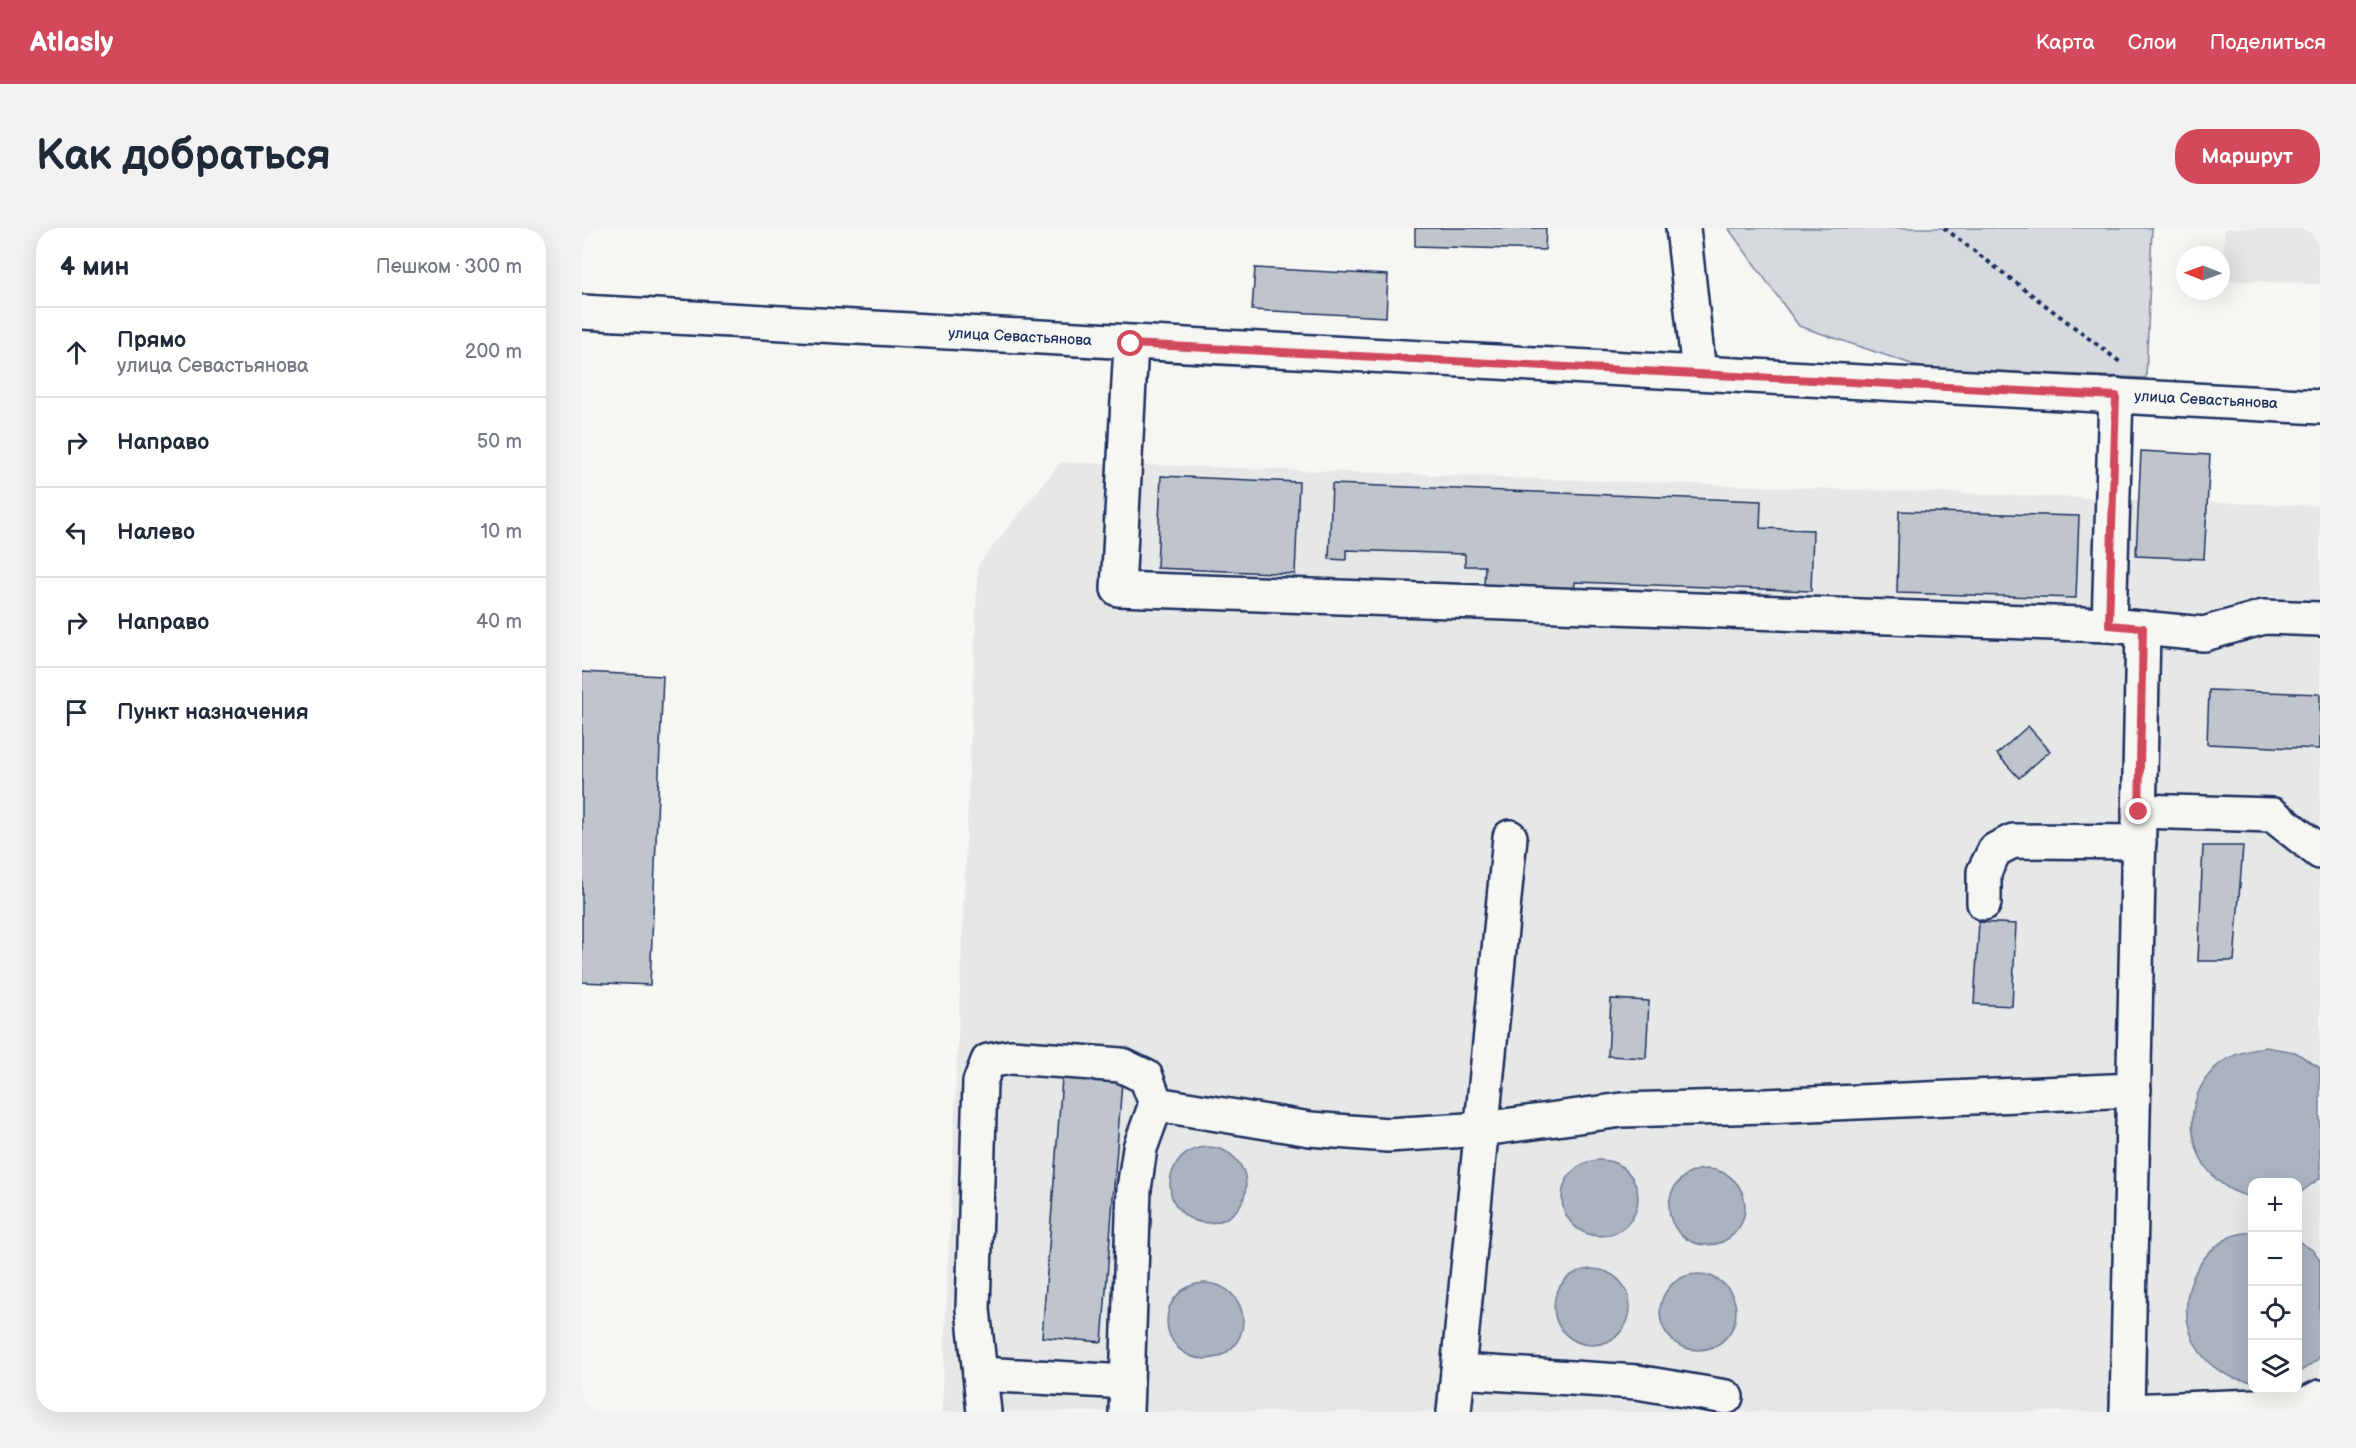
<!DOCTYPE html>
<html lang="ru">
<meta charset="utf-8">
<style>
body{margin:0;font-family:"Balsamiq Sans",sans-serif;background:#f2f2f3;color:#1f2937}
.controls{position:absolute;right:18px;bottom:18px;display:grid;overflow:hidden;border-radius:12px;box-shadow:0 6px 24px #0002}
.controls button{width:54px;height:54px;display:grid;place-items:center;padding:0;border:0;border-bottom:2px solid #e0e1e3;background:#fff;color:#1f2937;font:30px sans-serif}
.compass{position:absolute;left:1594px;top:18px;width:54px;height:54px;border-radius:50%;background:#fff;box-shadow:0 6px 24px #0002;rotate:271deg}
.stop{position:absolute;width:18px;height:18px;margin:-14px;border:4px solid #d1495b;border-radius:50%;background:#fff}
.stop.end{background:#d1495b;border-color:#fff;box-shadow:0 2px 6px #0008}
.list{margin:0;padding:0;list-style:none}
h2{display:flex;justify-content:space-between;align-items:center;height:78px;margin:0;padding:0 24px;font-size:26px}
h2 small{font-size:20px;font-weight:400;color:#747a83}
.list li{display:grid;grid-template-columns:39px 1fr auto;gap:18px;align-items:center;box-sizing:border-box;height:90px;padding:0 24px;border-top:2px solid #e0e1e3}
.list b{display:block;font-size:22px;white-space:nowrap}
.list p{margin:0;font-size:20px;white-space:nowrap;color:#747a83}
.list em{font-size:20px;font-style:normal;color:#747a83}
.icon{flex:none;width:33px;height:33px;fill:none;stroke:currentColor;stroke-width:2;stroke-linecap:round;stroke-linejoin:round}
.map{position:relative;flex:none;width:1738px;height:1184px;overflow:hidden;border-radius:24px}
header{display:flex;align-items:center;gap:36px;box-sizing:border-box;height:84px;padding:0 30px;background:#d1495b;color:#fff}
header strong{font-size:28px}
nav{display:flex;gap:33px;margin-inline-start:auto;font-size:21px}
.intro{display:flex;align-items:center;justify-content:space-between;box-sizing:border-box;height:144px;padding:0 36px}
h1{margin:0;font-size:42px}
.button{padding:15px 27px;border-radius:24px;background:#d1495b;color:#fff;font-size:21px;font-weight:700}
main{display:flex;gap:36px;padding:0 36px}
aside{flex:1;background:#fff;border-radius:24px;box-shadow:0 6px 24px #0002}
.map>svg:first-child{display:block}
.built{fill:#e6e7e7;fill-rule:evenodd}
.green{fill:#d6d9dd;stroke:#78849e;stroke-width:1.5}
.water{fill:#abb2c0;stroke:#717e99;stroke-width:1.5}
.building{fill:#c0c4cd;stroke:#1b2f5e;stroke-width:1.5}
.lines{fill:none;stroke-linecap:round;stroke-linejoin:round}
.minor-casing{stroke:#1b2f5e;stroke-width:38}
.path{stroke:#1b2f5e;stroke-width:4;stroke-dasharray:4.5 4.5;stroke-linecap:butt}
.minor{stroke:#f6f6f2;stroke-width:33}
.route{stroke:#d1495b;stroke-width:8}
.labels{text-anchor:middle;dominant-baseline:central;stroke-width:5;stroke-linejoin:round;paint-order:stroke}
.street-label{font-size:15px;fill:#1b2f5e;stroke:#f6f6f2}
</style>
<header>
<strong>Atlasly</strong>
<nav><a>Карта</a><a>Слои</a><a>Поделиться</a></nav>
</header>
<div class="intro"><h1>Как добраться</h1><a class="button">Маршрут</a></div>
<main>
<aside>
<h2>4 мин<small>Пешком · 300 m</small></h2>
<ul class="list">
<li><svg class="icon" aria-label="ahead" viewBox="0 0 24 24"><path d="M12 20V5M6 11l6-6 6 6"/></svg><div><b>Прямо</b><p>улица Севастьянова</p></div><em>200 m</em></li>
<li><svg class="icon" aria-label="right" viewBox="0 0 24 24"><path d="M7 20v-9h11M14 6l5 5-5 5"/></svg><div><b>Направо</b></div><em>50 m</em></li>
<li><svg class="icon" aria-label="left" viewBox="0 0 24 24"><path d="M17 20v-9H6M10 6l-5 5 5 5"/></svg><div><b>Налево</b></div><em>10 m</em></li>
<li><svg class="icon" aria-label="right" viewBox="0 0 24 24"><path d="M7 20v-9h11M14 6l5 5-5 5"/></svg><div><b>Направо</b></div><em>40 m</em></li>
<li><svg class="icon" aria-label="arrive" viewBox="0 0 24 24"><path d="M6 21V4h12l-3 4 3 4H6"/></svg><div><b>Пункт назначения</b></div></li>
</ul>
</aside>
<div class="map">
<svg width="1738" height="1184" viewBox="0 0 1738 1184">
<rect width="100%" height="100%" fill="#f6f6f2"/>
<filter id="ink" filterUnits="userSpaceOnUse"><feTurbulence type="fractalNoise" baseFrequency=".0167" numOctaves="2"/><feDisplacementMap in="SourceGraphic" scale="12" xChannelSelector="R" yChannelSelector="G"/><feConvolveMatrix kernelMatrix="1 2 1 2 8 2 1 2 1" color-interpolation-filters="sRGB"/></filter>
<g filter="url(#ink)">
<g class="built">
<path d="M 1643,0 L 1738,0 L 1738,56 L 1641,52 Z"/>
<path d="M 479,234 L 1738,278 L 1738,1184 L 360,1184 L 396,337 ZM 1670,954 L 1716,954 L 1716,1162 L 1670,1162 Z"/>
</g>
<path class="green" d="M 1146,0 L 1570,0 L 1564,150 L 1341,140 L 1217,98 Z"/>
<g class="water">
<path d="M 1683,819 L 1713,824 L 1738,840 L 1738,950 L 1716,966 L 1716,954 L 1670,954 L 1670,969 C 1613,959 1591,886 1630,843 C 1644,827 1664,823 1683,819 Z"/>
<circle cx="626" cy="957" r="38"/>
<circle cx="1018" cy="970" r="38"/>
<circle cx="1125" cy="979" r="38"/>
<path d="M 1670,1004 L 1670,1154 C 1665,1152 1658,1152 1652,1150 C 1589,1126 1590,1039 1648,1009 C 1654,1006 1663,1005 1670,1004 Z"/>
<path d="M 1716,1013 L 1732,1023 L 1738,1032 L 1738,1127 L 1735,1132 L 1716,1145 Z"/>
<circle cx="1010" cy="1079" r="38"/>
<circle cx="1116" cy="1084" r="38"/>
<circle cx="623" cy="1093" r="38"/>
</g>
<g class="building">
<path d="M 833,0 L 964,0 L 963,22 L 833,18 Z"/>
<path d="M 673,40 L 806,47 L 804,89 L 670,82 Z"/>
<path d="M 1559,223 L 1628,227 L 1622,331 L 1554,328 Z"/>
<path d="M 579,248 L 717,254 L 713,346 L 575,340 Z"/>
<path d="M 750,256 L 1179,273 L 1178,300 L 1231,302 L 1229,363 L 993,354 L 992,362 L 902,358 L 903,338 L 883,338 L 883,326 L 764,322 L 764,332 L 747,331 Z"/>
<path d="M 1317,283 L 1497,288 L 1494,370 L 1315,365 Z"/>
<path d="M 0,444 L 81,448 L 68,757 L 0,754 Z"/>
<path d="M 1627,462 L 1738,466 L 1738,521 L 1625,516 Z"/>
<path d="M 1446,498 L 1468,523 L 1437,550 L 1415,526 Z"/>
<path d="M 1621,618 L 1661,618 L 1652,733 L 1616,733 Z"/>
<path d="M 1397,694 L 1434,696 L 1430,778 L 1392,776 Z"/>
<path d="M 1029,771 L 1067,773 L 1064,830 L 1026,828 Z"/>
<path d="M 480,850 L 540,854 L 520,1114 L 460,1109 Z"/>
</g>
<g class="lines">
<defs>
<g id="minor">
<path d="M 1101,0 L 1117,145"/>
<path d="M 0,84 L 1738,179"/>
<path d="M 549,116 L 536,361 L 1527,397 L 1622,406 L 1682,389 L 1738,391"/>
<path d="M 1527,397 L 1534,167"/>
<path d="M 1557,583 L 1691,587 L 1738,624"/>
<path d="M 1402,675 L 1402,644 L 1413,622 L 1431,613 L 1557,614"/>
<path d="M 876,1143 L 1055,1154 L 1144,1169"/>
<path d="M 398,1146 L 545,1154"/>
<path d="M 1545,1183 L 1724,1176 L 1738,1169"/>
<path d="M 402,1184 L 391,1081 L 398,854 L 406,833 L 429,829 L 539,837 L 564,849 L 574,876 L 728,901 L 806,907 L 901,901 L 1040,882 L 1184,878 L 1552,862"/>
<path d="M 544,1184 L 552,961 L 558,920 L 574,876"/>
<path d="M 872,1184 L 928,609"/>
<path d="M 1545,1184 L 1561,400"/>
</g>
</defs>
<use href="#minor" class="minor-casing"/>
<path class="path" d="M 1362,0 L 1538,134"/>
<use href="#minor" class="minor"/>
</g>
</g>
<g class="lines" filter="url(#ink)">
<path class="route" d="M 549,116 L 1534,168 L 1527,397 L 1561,400 L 1557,584"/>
</g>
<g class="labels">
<g class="street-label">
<text transform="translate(438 109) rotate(3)">улица Севастьянова</text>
<text transform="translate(1624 172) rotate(3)">улица Севастьянова</text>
</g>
</g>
</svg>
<div class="controls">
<button>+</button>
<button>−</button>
<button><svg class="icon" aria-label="locate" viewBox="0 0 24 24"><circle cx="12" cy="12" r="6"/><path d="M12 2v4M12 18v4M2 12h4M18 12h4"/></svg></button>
<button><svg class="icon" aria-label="layers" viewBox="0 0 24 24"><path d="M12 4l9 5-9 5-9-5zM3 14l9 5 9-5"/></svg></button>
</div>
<svg class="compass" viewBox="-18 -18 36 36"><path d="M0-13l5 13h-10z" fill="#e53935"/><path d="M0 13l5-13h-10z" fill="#747a83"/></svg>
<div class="stop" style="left:549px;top:116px"></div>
<div class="stop end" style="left:1557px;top:584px"></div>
</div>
</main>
